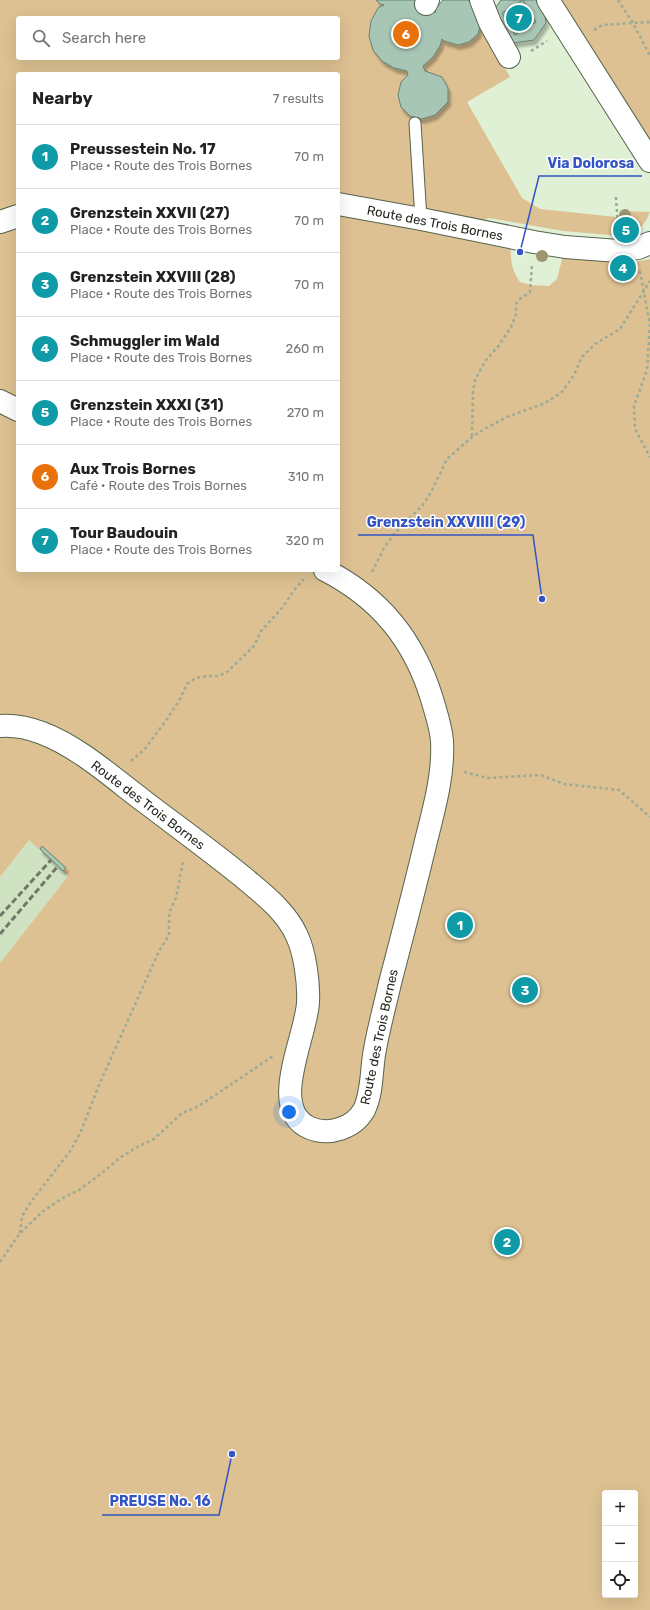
<!DOCTYPE html>
<meta charset="utf-8">
<style>
body{margin:0;font-family:Rubik,sans-serif;background:#f2f2f2;color:#222}
.controls{position:absolute;right:12px;bottom:12px;display:grid;overflow:hidden;border-radius:4px;box-shadow:0 4px 16px #0002}
.controls button{width:36px;height:36px;display:grid;place-items:center;padding:0;border:0;border-bottom:1px solid #e0e0e0;background:#fff;color:#222;font:20px sans-serif}
.you{position:absolute;left:289px;top:1112px;width:14px;height:14px;margin:-10px;border:3px solid #fff;border-radius:50%;background:#1a73e8;box-shadow:0 0 0 6px #1a73e833}
.badge{display:grid;place-items:center;width:26px;height:26px;border-radius:50%;background:#3254c5;color:#fff;font-size:13px;font-weight:700}
.pin{position:absolute;translate:-50% -50%;border:2px solid #fff;box-shadow:0 1px 4px #0006}
.list{margin:0;padding:0;list-style:none}
h2{display:flex;justify-content:space-between;align-items:center;height:52px;margin:0;padding:0 16px;font-size:17px}
h2 small{font-size:13px;font-weight:400;color:#767676}
.list li{display:grid;grid-template-columns:26px 1fr auto;gap:12px;align-items:center;box-sizing:border-box;height:64px;padding:0 16px;border-top:1px solid #e0e0e0}
.list b{display:block;font-size:15px;white-space:nowrap}
.list p{margin:0;font-size:13px;white-space:nowrap;color:#767676}
.list em{font-size:13px;font-style:normal;color:#767676}
.icon{flex:none;width:22px;height:22px;fill:none;stroke:currentColor;stroke-width:2;stroke-linecap:round;stroke-linejoin:round}
.map{position:relative;flex:none;width:650px;height:1610px;overflow:hidden}
.search{position:absolute;background:#fff;box-shadow:0 4px 16px #0002;left:16px;top:16px;width:324px;height:44px;display:flex;align-items:center;gap:10px;box-sizing:border-box;padding:0 14px;border-radius:4px;color:#767676;font-size:15px}
.panel{position:absolute;background:#fff;box-shadow:0 4px 16px #0002;left:16px;top:72px;width:324px;height:500px;border-radius:4px}
.map>svg:first-child{display:block}
.built{fill:#cfe3c3}
.green{fill:#ddc192;fill-rule:evenodd}
.building{fill:#a8c6b5;stroke:#658171;filter:url(#shadow)}
.lines{fill:none;stroke-linecap:round;stroke-linejoin:round}
.lane-casing{stroke:#56644d;stroke-width:13}
.street-casing{stroke:#56644d;stroke-width:24}
.path{stroke:#9daa95;stroke-width:2.5;stroke-dasharray:3 3;stroke-linecap:butt}
.lane{stroke:#fff;stroke-width:11}
.street{stroke:#fff;stroke-width:22}
.rail{stroke:#6e7968;stroke-width:3;stroke-dasharray:6 3;stroke-linecap:butt}
.tree{fill:#9d9670}
.labels{text-anchor:middle;dominant-baseline:central;stroke-width:3;stroke-linejoin:round;paint-order:stroke}
.street-label{font-size:13px;fill:#1e241a;stroke:#fff}
.leader{fill:none;stroke:#3254c5;stroke-width:1.5}
.callout-dot{fill:#3254c5;stroke:#fff;stroke-width:1.5}
.callout-label{font-size:14px;text-anchor:middle;font-weight:bold;fill:#3254c5;stroke:#fff;stroke-width:3;stroke-linejoin:round;paint-order:stroke}
</style>
<div class="map">
<svg width="650" height="1610" viewBox="0 0 650 1610">
<defs>
<filter id="shadow"><feDropShadow dx="2.5" dy="4.5" stdDeviation="1" flood-color="#0004"/></filter>
</defs>
<rect width="100%" height="100%" fill="#dff0d5"/>
<path class="built" d="M 29,840 L 68,876 L 0,963 L 0,877 Z"/>
<g class="green">
<path d="M 0,0 L 376,0 L 380,4 L 384,5 L 373,50 C 383,63 390,67 407,71 L 408,75 C 397,86 397,92 401,107 L 422,119 L 435,115 L 448,102 L 442,77 L 425,71 L 423,66 C 431,58 439,51 442,39 L 444,41 L 458,45 L 478,34 L 480,25 L 510,77 L 467,102 L 522,198 L 540,209 L 616,217 L 623,211 L 650,212 C 645,226 636,233 622,236 L 563,231 L 489,218 L 474,223 L 511,246 C 510,261 512,270 520,282 L 531,285 L 549,286 L 557,279 L 563,255 L 613,263 L 630,263 L 650,259 L 650,1610 L 0,1610 L 0,963 L 68,876 L 29,840 L 0,877 ZM 18,18 L 338,18 L 338,58 L 18,58 ZM 18,74 L 338,74 L 338,570 L 18,570 ZM 605,1493 L 635,1493 L 635,1595 L 605,1595 Z"/>
<path d="M 560,0 L 650,0 L 650,146 Z"/>
</g>
<g class="building">
<path d="M 376,0 L 420,0 L 431,6 L 435,13 L 436,8 L 443,0 L 468,0 L 479,8 L 481,21 L 478,34 L 469,42 L 458,45 L 444,41 L 442,39 L 440,46 L 433,57 L 423,66 L 425,71 L 442,77 L 448,88 L 448,102 L 435,115 L 422,119 L 410,116 L 401,107 L 398,95 L 401,82 L 408,75 L 407,71 L 394,68 L 382,61 L 373,50 L 369,36 L 371,21 L 378,8 L 384,5 L 380,4 Z"/>
<path d="M 501,0 L 540,0 L 543,2 L 546,23 L 534,40 L 513,43 L 493,11 Z"/>
<path d="M 523,0 L 536,22 L 515,35 L 502,13 Z"/>
<path d="M 42,846 L 66,868 L 63,871 L 40,849 Z"/>
</g>
<g class="lines">
<defs>
<path id="lane" d="M 415,123 L 421,219"/>
<g id="street">
<path d="M 481,0 L 490,23 L 509,57"/>
<path d="M 548,0 L 650,161"/>
<path d="M 426,4 L 428,0"/>
<path d="M 338,204 L 421,219 L 534,242 L 565,247 L 618,251 L 638,248 L 650,243"/>
<path d="M 0,222 L 18,216"/>
<path d="M 0,401 L 18,410"/>
<path d="M 0,726 C 14,725 29,728 42,733 C 79,747 113,778 145,802 C 178,827 211,851 243,877 C 263,894 286,911 297,936 C 305,953 309,983 308,1002 C 307,1035 267,1110 310,1128 C 329,1136 354,1128 364,1110 C 373,1092 371,1068 375,1049 C 379,1027 385,1005 390,983 C 402,937 414,891 425,845 C 433,812 444,776 442,741 C 441,727 436,713 432,699 C 414,640 380,598 325,570"/>
</g>
</defs>
<use href="#lane" class="lane-casing"/>
<use href="#street" class="street-casing"/>
<g class="path">
<path d="M 618,0 L 633,23 L 650,56"/>
<path d="M 594,30 L 602,25 L 650,22"/>
<path d="M 531,51 L 547,41"/>
<path d="M 616,197 L 618,228"/>
<path d="M 640,271 L 650,325 L 647,370 L 634,406 L 635,429 L 650,457"/>
<path d="M 472,436 L 473,392 L 475,380 L 485,361 L 497,348 L 511,327 L 516,314 L 516,304 L 520,299 L 530,292 L 532,265"/>
<path d="M 372,572 L 384,548 L 395,533 L 422,506 L 430,494 L 447,459 L 472,437 L 486,428 L 507,417 L 545,403 L 562,392 L 574,375 L 582,357 L 595,344 L 620,329 L 650,281"/>
<path d="M 131,761 L 144,750 L 165,722 L 179,701 L 187,684 L 196,678 L 207,676 L 217,676 L 226,673 L 254,646 L 261,631 L 282,608 L 295,589 L 304,579"/>
<path d="M 464,772 L 488,778 L 541,775 L 564,784 L 619,790 L 650,817"/>
<path d="M 20,1233 L 22,1216 L 33,1199 L 71,1150 L 81,1131 L 99,1085 L 159,951 L 169,935 L 169,913 L 176,898 L 183,861 L 185,860"/>
<path d="M 0,1262 L 20,1233 L 42,1212 L 61,1199 L 79,1190 L 102,1173 L 121,1157 L 139,1146 L 154,1139 L 182,1113 L 195,1108 L 208,1100 L 273,1056"/>
</g>
<use href="#lane" class="lane"/>
<use href="#street" class="street"/>
<g class="rail">
<path d="M 0,916 L 51,860"/>
<path d="M 0,934 L 58,866"/>
</g>
</g>
<g class="tree">
<circle cx="625" cy="215" r="6"/>
<circle cx="542" cy="256" r="6"/>
</g>
<g class="labels">
<g class="street-label">
<text transform="translate(435 223) rotate(11)">Route des Trois Bornes</text>
<text transform="translate(148 805) rotate(37)">Route des Trois Bornes</text>
<text transform="translate(379 1037) rotate(-78)">Route des Trois Bornes</text>
</g>
</g>
<path class="leader" d="M520 252L539 176H642M542 599L533 535H358M232 1454L219 1515H102"/>
<g class="callout-dot">
<circle cx="520" cy="252" r="4"/>
<circle cx="542" cy="599" r="4"/>
<circle cx="232" cy="1454" r="4"/>
</g>
<g class="callout-label">
<text x="591" y="168">Via Dolorosa</text>
<text x="446" y="527">Grenzstein XXVIIII (29)</text>
<text x="160" y="1506">PREUSE No. 16</text>
</g>
</svg>
<div class="controls">
<button>+</button>
<button>−</button>
<button><svg class="icon" aria-label="locate" viewBox="0 0 24 24"><circle cx="12" cy="12" r="6"/><path d="M12 2v4M12 18v4M2 12h4M18 12h4"/></svg></button>
</div>
<div class="you"></div>
<div class="pin badge" style="left:460px;top:925px;background:#0f9aa8">1</div>
<div class="pin badge" style="left:507px;top:1242px;background:#0f9aa8">2</div>
<div class="pin badge" style="left:525px;top:990px;background:#0f9aa8">3</div>
<div class="pin badge" style="left:623px;top:268px;background:#0f9aa8">4</div>
<div class="pin badge" style="left:626px;top:230px;background:#0f9aa8">5</div>
<div class="pin badge" style="left:406px;top:34px;background:#e8710a">6</div>
<div class="pin badge" style="left:519px;top:18px;background:#0f9aa8">7</div>
<div class="search"><svg class="icon" aria-label="search" viewBox="0 0 24 24"><circle cx="10" cy="10" r="6"/><path d="M15 15l6 6"/></svg>Search here</div>
<section class="panel">
<h2>Nearby<small>7 results</small></h2>
<ul class="list">
<li><span class="badge" style="background:#0f9aa8">1</span><div><b>Preussestein No. 17</b><p>Place · Route des Trois Bornes</p></div><em>70 m</em></li>
<li><span class="badge" style="background:#0f9aa8">2</span><div><b>Grenzstein XXVII (27)</b><p>Place · Route des Trois Bornes</p></div><em>70 m</em></li>
<li><span class="badge" style="background:#0f9aa8">3</span><div><b>Grenzstein XXVIII (28)</b><p>Place · Route des Trois Bornes</p></div><em>70 m</em></li>
<li><span class="badge" style="background:#0f9aa8">4</span><div><b>Schmuggler im Wald</b><p>Place · Route des Trois Bornes</p></div><em>260 m</em></li>
<li><span class="badge" style="background:#0f9aa8">5</span><div><b>Grenzstein XXXI (31)</b><p>Place · Route des Trois Bornes</p></div><em>270 m</em></li>
<li><span class="badge" style="background:#e8710a">6</span><div><b>Aux Trois Bornes</b><p>Café · Route des Trois Bornes</p></div><em>310 m</em></li>
<li><span class="badge" style="background:#0f9aa8">7</span><div><b>Tour Baudouin</b><p>Place · Route des Trois Bornes</p></div><em>320 m</em></li>
</ul>
</section>
</div>
